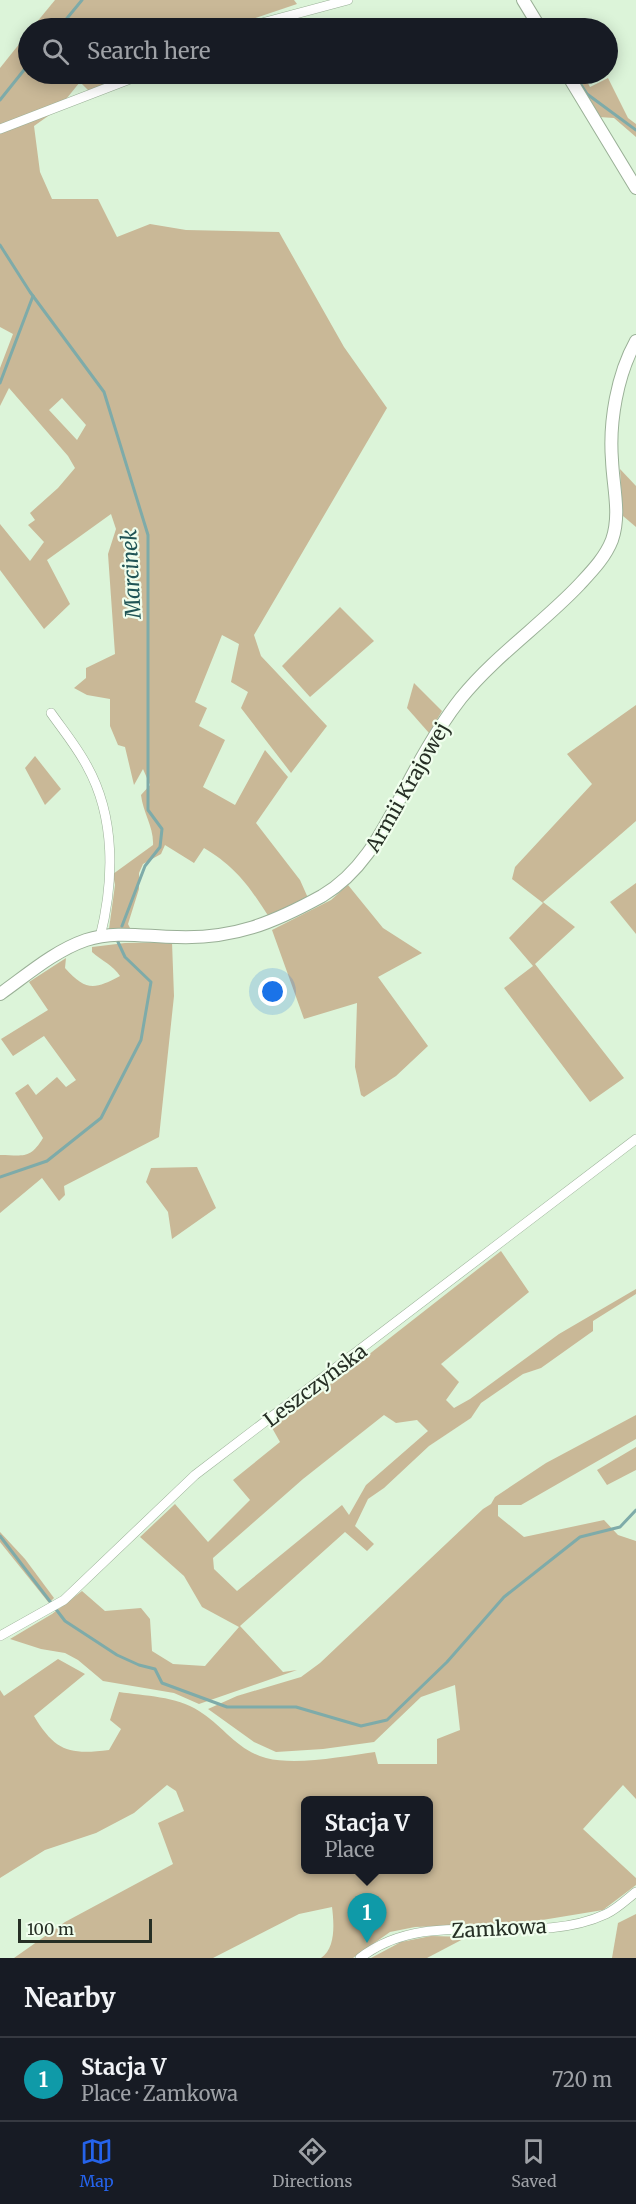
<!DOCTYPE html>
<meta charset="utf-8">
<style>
body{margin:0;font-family:Merriweather,serif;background:#20242c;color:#f1f3f6}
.scale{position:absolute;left:18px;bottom:15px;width:134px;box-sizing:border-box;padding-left:6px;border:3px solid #262f25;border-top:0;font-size:16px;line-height:21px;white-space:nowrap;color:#262f25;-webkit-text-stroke:4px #f0feed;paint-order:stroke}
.you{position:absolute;left:273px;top:992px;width:21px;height:21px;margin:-15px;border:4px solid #fff;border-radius:50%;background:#1a73e8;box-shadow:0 0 0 9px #1a73e833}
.badge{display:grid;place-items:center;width:39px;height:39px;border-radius:50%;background:#2563eb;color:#fff;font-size:20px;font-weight:700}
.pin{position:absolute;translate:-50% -50px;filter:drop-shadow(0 2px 3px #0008)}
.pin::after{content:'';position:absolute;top:32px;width:21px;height:18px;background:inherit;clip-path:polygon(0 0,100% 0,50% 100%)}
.popup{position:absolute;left:301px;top:1796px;width:132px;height:78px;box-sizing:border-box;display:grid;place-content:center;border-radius:9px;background:#171b24;filter:drop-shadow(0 2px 4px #0005);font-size:20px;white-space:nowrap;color:#9ea1a6}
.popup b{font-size:22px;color:#f1f3f6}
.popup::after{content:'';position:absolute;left:50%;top:100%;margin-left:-12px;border:12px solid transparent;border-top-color:#171b24}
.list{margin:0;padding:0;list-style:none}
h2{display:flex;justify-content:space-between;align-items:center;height:78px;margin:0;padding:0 24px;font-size:26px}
h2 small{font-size:20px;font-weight:400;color:#9ea1a6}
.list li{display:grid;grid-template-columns:39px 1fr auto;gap:18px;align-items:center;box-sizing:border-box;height:84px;padding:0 24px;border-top:2px solid #363941}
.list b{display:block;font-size:22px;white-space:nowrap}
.list p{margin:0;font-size:20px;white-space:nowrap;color:#9ea1a6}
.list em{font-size:20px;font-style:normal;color:#9ea1a6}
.icon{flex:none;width:33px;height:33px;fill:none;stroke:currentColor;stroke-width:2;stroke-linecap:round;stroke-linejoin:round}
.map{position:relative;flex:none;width:636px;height:1958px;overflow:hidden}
.search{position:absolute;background:#171b24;box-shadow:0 3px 15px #0003;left:18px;right:18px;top:18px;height:66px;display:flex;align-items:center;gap:15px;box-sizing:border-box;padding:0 21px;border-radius:33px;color:#9ea1a6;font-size:22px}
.sheet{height:162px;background:#171b24}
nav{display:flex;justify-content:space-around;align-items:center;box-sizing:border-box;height:84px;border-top:2px solid #363941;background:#171b24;font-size:16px;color:#9ea1a6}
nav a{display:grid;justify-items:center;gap:3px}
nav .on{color:#2563eb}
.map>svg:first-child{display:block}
.green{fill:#c9b897;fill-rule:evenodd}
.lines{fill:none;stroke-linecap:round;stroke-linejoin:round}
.stream{stroke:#7eaba9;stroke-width:3}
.minor-casing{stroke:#9ab097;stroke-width:10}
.tertiary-casing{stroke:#9ab097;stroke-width:14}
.minor{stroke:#fff;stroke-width:9}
.tertiary{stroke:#fff;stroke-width:12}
.labels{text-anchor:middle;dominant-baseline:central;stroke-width:4.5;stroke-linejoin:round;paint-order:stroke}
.street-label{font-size:20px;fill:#262f25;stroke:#f0feed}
.water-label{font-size:21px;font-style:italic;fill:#1f5455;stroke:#f0feed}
</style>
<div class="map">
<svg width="636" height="1958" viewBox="0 0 636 1958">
<rect width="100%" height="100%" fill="#dcf4d9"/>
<g class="green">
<path d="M 55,0 L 294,0 L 297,4 L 226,28 L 32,28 Z"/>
<path d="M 28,33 L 28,74 L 128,74 L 89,91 L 80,82 L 58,109 L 34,126 L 40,172 L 52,199 L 98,199 L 117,237 L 150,224 L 186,230 L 279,232 L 344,347 L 387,408 L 254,635 L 261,656 L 327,726 L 291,773 L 241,708 L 248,692 L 231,682 L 239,644 L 222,635 L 195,702 L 207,708 L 199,726 L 225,740 L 203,787 L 235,805 L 265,750 L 288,777 L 256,823 L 300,880 L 308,898 L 269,917 C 249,886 236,867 204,848 L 194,863 L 165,845 L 161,854 L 143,864 L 139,873 L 139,889 L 128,924 L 130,928 L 109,929 L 115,885 L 113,874 L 153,845 C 154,827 143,813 141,795 L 150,785 L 143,769 L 134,785 L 125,747 L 118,745 L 110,726 L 110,699 L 87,695 L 74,688 L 86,678 L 86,668 L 115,654 L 108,554 L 116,529 L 111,514 L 47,560 L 70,604 L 44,629 L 0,570 L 0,524 L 30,561 L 44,542 L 28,525 L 35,520 L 30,513 L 58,488 L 75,468 L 68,456 L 9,388 L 0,406 L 0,368 L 13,334 L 0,327 L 0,68 ZM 62,398 L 86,425 L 77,440 L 49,410 Z"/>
<path d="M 572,74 L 583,74 L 590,87 L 608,78 L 628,118 L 636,124 L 636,137 L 614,118 L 599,117 Z"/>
<path d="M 620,469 L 636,486 L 636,527 L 623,516 Z"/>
<path d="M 340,607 L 374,641 L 310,697 L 282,666 Z"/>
<path d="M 414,683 L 442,711 L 429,733 L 407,708 Z"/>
<path d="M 636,705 L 636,821 L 543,902 L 575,927 L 535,964 L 624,1078 L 590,1102 L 504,988 L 533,966 L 509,938 L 543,903 L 512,879 L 515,867 L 592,784 L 567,754 Z"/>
<path d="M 35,756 L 61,789 L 45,805 L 25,768 Z"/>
<path d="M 636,883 L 636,934 L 610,902 Z"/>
<path d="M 348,885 L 383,928 L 422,953 L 378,977 L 428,1046 L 396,1076 L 364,1097 L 361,1095 L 355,1067 L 357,1003 L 304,1019 L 272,930 L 331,900 Z"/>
<path d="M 172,942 L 174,996 L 159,1137 L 64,1186 L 65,1195 L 59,1201 L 42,1178 L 0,1213 L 0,1155 C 22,1155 30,1160 43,1138 L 15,1093 L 28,1084 L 36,1095 L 57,1077 L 66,1087 L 76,1080 L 44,1036 L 13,1056 L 1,1039 L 48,1010 L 29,982 L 66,958 L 65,968 C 86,991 94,990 120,976 C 113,965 102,961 92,952 L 92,947 L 125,943 Z"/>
<path d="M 197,1167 L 216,1208 L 172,1239 L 168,1212 L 146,1182 L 151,1168 Z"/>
<path d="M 501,1251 L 529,1292 L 441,1364 L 459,1382 L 446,1400 L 454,1408 L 470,1399 L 559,1334 L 636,1289 L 636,1294 L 593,1321 L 593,1331 L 541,1368 L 523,1374 L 481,1403 L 471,1418 L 429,1446 L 384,1488 L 368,1499 L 355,1526 L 374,1544 L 367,1551 L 345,1532 L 240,1626 L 283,1672 L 297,1670 L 199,1704 L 174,1693 L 103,1681 L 78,1660 L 65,1653 L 41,1649 L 10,1639 L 52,1614 L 82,1591 L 105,1611 L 141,1608 L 150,1619 L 152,1651 L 173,1664 L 205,1666 L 239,1627 L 202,1607 L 184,1576 L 140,1537 L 175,1504 L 208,1542 L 250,1500 L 233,1480 L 280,1442 L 271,1426 L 340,1377 ZM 384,1415 L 396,1423 L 417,1420 L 428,1431 L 366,1485 L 349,1515 L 342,1505 L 237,1591 L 214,1569 L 213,1558 L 303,1479 Z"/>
<path d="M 636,1415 L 636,1439 L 521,1505 L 498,1505 L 498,1516 L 524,1537 L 604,1520 L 618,1535 L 636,1541 L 636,1799 L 623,1785 L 583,1829 L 636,1878 L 636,1885 L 603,1910 L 524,1923 L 415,1927 L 390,1932 L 353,1958 L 321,1958 C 336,1948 334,1923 332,1907 L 299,1914 L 213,1958 L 14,1958 L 65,1922 L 173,1864 L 158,1823 L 184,1811 L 176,1791 L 167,1785 L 134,1813 L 96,1833 L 45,1850 L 0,1878 L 0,1690 L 4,1696 L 58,1659 L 85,1674 L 34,1716 C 55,1751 69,1755 109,1750 L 121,1729 L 110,1720 L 119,1692 C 145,1696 176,1696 199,1711 C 222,1725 238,1751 266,1758 C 297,1766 344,1756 375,1752 L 378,1764 L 437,1764 L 437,1739 L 460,1730 L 455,1685 L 421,1697 L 374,1742 L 323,1749 L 276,1752 L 254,1742 L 208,1709 L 237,1696 L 301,1677 L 320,1663 L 483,1509 L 491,1504 L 495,1497 L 546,1463 ZM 306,1800 L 428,1800 L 428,1870 L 306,1870 Z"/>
<path d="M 636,1447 L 636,1470 L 607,1485 L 597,1470 Z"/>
<path d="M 0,1532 L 25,1559 L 54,1598 L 49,1603 L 0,1542 Z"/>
<path d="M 636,1914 L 636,1958 L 612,1958 L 618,1923 Z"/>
<path d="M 431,1936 L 467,1937 L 427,1958 L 371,1958 L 401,1942 Z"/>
</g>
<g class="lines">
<g class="stream">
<path d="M 59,28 L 82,0"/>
<path d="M 574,74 L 587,94 L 636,130"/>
<path d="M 0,100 L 28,65"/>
<path d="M 0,245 L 30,292 L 104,392 L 148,535 L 148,810 L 162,829 L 160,847 L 145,866 L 122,926"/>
<path d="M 0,383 L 33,296"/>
<path d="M 0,1177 L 47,1161 L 101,1118 L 141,1040 L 151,982 L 125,957 L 118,942"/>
<path d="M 0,1536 L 65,1621 L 117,1655 L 139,1665 L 155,1669 L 162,1683 L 227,1707 L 296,1707 L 361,1726 L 387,1720 L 447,1662 L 504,1597 L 580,1537 L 620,1527 L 636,1510"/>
</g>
<defs>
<g id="minor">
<path d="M 243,28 L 348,0"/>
<path d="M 0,129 L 143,74"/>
<path d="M 51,713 C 63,730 77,747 87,766 C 116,818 114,882 100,937"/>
<path d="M 0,1636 L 64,1600 L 195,1475 L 636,1139"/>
<path d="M 360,1958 C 430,1903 529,1950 606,1914 C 617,1909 627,1899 636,1892"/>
</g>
<g id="tertiary">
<path d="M 523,0 L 540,28"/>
<path d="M 567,74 L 636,188"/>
<path d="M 0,994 C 27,975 54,951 86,940 C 116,930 147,937 177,937 C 234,939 273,923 322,896 C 364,871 383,830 405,789 C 421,758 439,726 461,698 C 495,656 542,624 579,585 C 591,572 605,558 612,540 C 621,514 613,487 612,460 C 609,422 617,375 636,341"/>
</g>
</defs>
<use href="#minor" class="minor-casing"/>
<use href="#tertiary" class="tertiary-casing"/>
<use href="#minor" class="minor"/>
<use href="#tertiary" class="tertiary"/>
</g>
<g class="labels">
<g class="street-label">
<text transform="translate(407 787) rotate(-60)">Armii Krajowej</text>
<text transform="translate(315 1385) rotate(-37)">Leszczyńska</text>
<text transform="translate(499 1928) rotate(-3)">Zamkowa</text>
</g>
<g class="water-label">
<text transform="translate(131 574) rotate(-93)">Marcinek</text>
</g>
</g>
</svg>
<div class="scale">100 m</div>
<div class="you"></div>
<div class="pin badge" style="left:367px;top:1943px;background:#0f9aa8">1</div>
<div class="popup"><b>Stacja V</b>Place</div>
<div class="search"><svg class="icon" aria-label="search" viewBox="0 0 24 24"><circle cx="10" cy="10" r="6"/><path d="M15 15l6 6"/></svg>Search here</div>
</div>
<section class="sheet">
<h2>Nearby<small></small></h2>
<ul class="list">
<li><span class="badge" style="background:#0f9aa8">1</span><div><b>Stacja V</b><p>Place · Zamkowa</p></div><em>720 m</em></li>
</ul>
</section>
<nav>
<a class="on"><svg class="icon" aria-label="map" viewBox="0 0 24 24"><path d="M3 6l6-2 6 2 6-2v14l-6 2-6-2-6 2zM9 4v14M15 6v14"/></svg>Map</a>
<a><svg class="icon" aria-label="directions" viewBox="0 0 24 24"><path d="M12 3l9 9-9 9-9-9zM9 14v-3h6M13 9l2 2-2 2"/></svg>Directions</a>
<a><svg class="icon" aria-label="saved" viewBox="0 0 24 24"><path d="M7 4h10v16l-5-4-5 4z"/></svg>Saved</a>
</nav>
